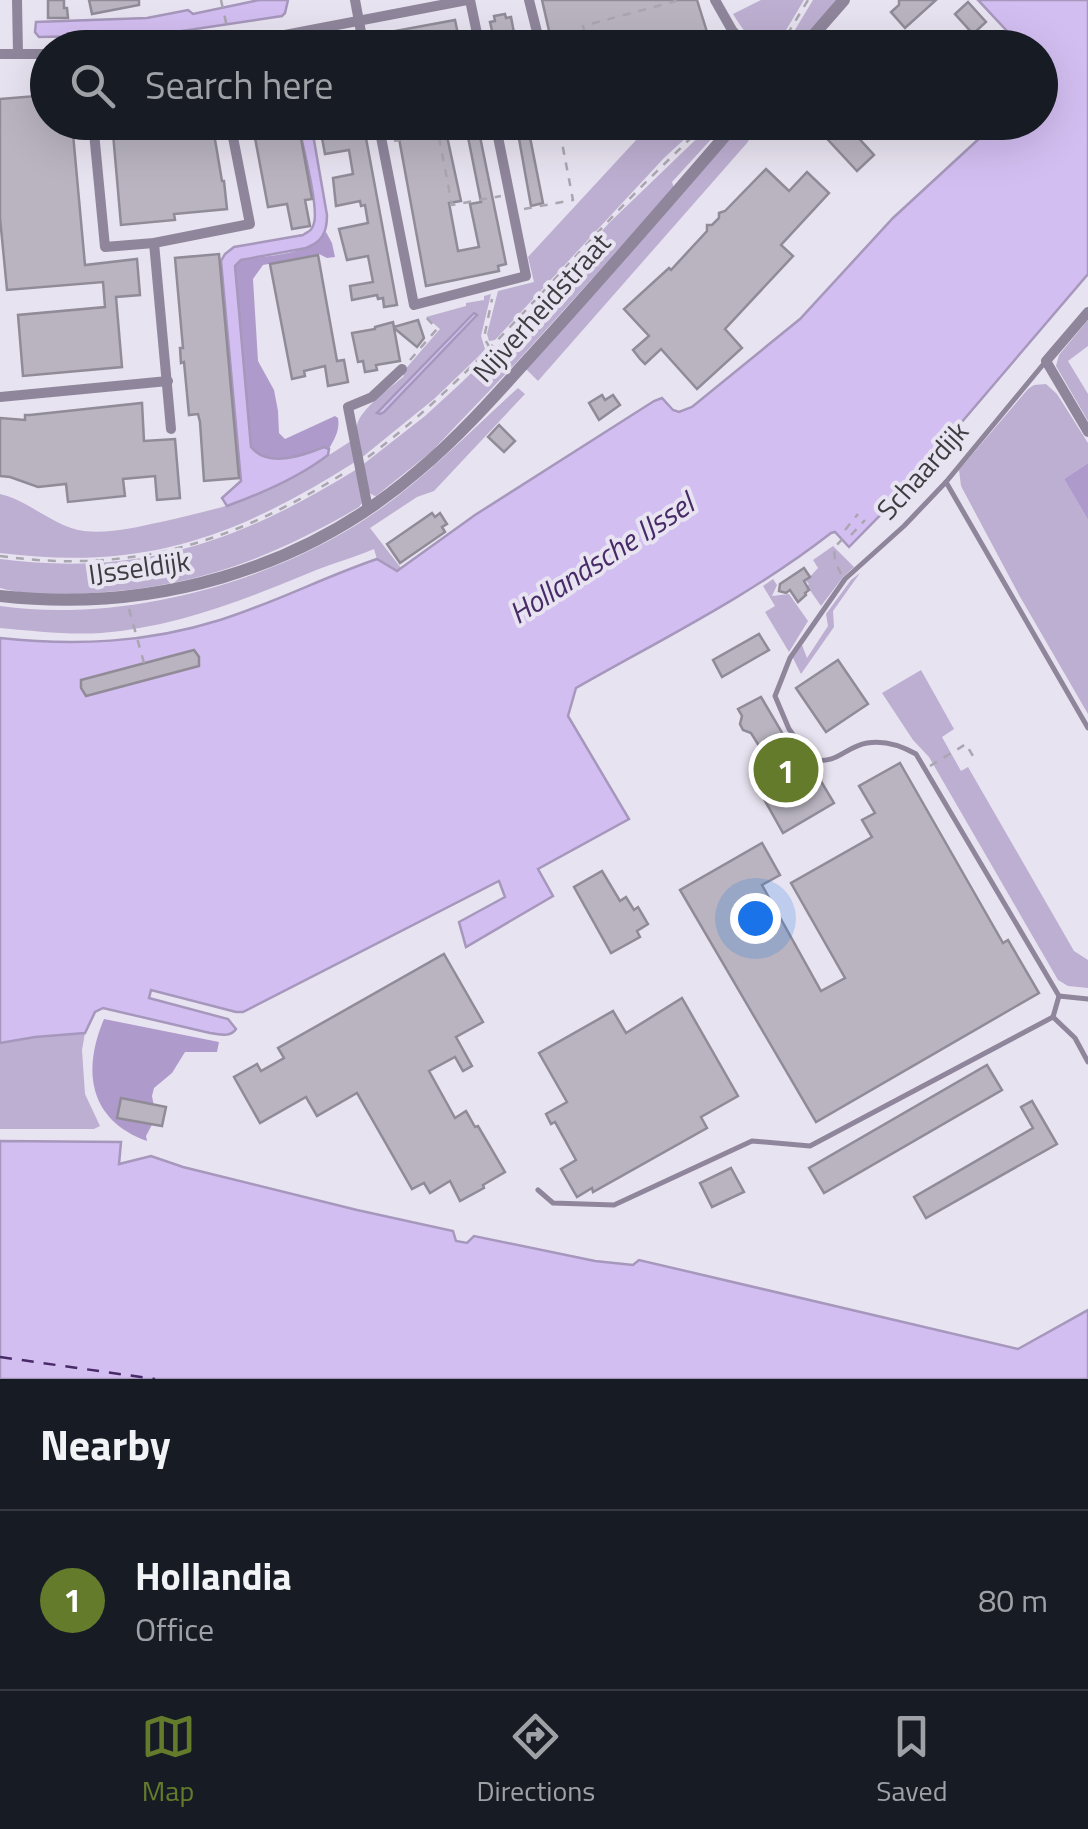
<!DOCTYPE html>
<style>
body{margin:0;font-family:"Titillium Web",sans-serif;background:#242831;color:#f1f3f6}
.you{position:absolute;left:755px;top:918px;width:35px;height:35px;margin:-25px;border:8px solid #fff;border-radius:50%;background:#1a73e8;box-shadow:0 0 0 15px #1a73e833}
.badge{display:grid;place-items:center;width:65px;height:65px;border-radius:50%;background:#647b2c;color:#fff;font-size:32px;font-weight:700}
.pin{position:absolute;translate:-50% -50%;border:5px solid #fff;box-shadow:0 2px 10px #0006}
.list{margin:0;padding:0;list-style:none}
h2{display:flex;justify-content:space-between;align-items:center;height:130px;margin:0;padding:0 40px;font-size:42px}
h2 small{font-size:32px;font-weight:400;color:#9ea1a6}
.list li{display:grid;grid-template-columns:65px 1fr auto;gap:30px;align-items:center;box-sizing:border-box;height:180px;padding:0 40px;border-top:2px solid #363941}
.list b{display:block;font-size:38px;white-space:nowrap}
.list p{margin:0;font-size:32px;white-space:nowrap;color:#9ea1a6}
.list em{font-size:32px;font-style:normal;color:#9ea1a6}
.icon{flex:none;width:55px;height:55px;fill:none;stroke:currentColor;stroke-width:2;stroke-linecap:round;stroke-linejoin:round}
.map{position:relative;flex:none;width:1088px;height:1379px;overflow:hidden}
.search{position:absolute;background:#171b24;box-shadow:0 10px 40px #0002;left:30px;right:30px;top:30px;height:110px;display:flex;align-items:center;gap:25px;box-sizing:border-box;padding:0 35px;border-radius:55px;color:#9ea1a6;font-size:38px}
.sheet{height:310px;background:#171b24}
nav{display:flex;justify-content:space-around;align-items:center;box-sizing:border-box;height:140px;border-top:2px solid #363941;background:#171b24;font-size:28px;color:#9ea1a6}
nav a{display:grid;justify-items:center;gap:5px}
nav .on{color:#647b2c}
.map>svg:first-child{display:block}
.green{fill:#bdafd1;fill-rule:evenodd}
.forest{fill:#af9acc}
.water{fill:#d3bef1;stroke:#a697bc;stroke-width:2.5}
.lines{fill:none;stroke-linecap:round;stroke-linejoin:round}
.ferry{stroke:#472a67;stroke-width:2.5;stroke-dasharray:12 10;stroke-linecap:butt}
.building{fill:#b9b4c0;stroke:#908b97;stroke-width:2.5}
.path{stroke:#aaa6b0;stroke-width:2.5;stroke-dasharray:8 8;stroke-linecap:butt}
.service{stroke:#8f869c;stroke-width:5}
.minor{stroke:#8f869c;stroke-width:10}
.tertiary{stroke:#8f869c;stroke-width:12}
.labels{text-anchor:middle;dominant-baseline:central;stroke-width:8;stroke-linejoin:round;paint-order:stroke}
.street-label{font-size:28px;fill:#3e3c41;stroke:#e8e3f0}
.water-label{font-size:30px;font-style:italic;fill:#472a67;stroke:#e8e3f0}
</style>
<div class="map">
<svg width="1088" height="1379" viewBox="0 0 1088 1379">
<rect width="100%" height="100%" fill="#e8e3f0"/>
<g class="green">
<path d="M 761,0 L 804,0 L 776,47 C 755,48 744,32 733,14 Z"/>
<path d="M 813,0 L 837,0 L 794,47 L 784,48 Z"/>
<path d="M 668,123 L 702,123 L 664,158 L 495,340 L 489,341 L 487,334 L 498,291 L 534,282 L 528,257 L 638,138 L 652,126 L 661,131 Z"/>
<path d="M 713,123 L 726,123 L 672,182 L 674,188 L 515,364 L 431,452 L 376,496 C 364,494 364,476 361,466 L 425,416 L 461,383 L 493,352 L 609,223 Z"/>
<path d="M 744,123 L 752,125 L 755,131 L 747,143 L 538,381 L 524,367 Z"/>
<path d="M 491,294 L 481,336 L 485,349 L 483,352 L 434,399 L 360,459 C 359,449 355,435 357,425 C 360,409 392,387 404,376 L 402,373 L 440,329 L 426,317 L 466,306 L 466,303 L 484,300 L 484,296 ZM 474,313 L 477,315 L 383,412 L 380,414 L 377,412 Z"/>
<path d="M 1088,320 L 1088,346 L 1068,361 L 1088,394 L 1088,421 L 1056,366 L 1059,355 Z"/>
<path d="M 1046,384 L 1057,394 L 1088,443 L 1088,463 L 1064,479 L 1088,520 L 1088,714 L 1019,595 L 961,486 L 959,470 L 1028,389 L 1034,385 Z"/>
<path d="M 518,388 L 525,394 L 434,491 L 417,497 L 370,528 L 401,568 L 397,571 L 377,559 L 374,549 C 353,558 330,564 309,573 C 241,601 174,627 101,633 C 67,635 34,631 0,628 L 0,606 C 119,623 266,585 367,518 C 422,482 469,432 518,388 Z"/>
<path d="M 351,441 L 355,462 C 235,538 143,571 0,553 L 0,494 C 30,501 54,527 84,531 C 109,534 137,527 161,522 C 196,514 232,506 265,492 C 295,478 323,459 351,441 Z"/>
<path d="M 357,469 L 362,503 L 359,507 C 270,559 196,587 91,593 C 61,595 30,596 0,588 L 0,559 C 140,577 239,542 357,469 Z"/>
<path d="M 833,546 L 854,567 L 843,577 L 821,606 L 807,586 L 809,584 L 806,581 L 818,568 L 813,560 Z"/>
<path d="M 860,573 L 833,611 L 834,627 L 801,674 L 793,658 L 802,645 L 807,658 L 828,626 L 826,614 L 851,580 Z"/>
<path d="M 773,579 L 777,585 L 772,596 L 789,594 L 808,621 L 789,652 L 765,612 L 775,606 L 763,586 Z"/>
<path d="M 921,670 L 954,729 L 942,737 L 961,771 L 968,767 L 1074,951 L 1088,960 L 1088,988 L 1068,986 L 1058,980 L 929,757 L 913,740 L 882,693 Z"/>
<path d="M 85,1033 L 82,1050 L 85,1094 L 100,1126 L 94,1129 L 0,1129 L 0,1043 L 35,1037 Z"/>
</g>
<g class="forest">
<path d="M 326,232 L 332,243 L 335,257 L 327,258 L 319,254 L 263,265 L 253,279 L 258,361 L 274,390 L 278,411 L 279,433 L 285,439 L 335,416 L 338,418 C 340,430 335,438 329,449 L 324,447 C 302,457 268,467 251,447 L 235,266 L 241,260 C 268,255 309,256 326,232 Z"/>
<path d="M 1088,463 L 1088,520 L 1064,479 Z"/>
<path d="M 104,1019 L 219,1042 L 217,1052 L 185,1052 L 172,1073 L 154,1088 L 152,1096 L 156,1117 L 146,1136 L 147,1141 C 89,1120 82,1071 104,1019 Z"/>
</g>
<g class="water">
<path d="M 259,0 L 288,0 L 285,13 L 282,16 L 155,35 L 39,37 L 35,32 L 36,22 L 147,18 L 188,10 L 193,14 Z"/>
<path d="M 978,0 L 1088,0 L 1088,274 L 897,498 L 849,547 L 835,532 L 831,533 C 753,594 662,639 576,688 L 568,716 L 629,819 L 538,869 L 553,896 L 466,947 L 459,922 L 505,897 L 499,881 L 243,1012 L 236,1012 L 151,990 L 149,998 L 228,1019 L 236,1029 C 230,1038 219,1034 210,1033 L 103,1008 L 95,1012 L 85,1033 L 35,1037 L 0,1043 L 0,638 C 75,646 147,643 220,620 C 274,603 324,577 377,559 L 397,571 L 475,515 L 654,401 L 662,398 L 673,410 L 679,412 L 692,407 L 800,319 L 893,218 L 996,123 L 1040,122 L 1041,81 L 1047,75 L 1041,68 L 1040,48 L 1022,47 Z"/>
<path d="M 298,123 L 311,123 L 327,215 C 327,233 322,242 306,248 L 241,260 L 235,266 L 251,447 C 268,468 302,456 324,447 L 329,449 L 328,455 C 298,478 263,493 227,506 L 222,498 L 241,481 L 221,261 L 225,254 L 234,247 L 303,235 C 309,231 312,231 314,223 C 319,207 302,143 298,123 Z"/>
<path d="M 474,313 L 477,315 L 384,412 L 380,414 L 377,413 Z"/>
<path d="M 0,1141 L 121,1142 L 119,1164 L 151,1156 L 183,1167 L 357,1210 L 453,1231 L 456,1241 L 467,1243 L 474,1236 L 595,1261 L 633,1265 L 639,1260 L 1018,1349 L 1088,1310 L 1088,1379 L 0,1379 Z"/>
</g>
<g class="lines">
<path class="ferry" d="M 0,1357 L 155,1379"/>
</g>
<g class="building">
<path d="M 48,0 L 64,0 L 64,8 L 67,8 L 68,18 L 48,18 Z"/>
<path d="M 89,0 L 139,0 L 139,5 L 92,14 Z"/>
<path d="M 542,0 L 697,0 L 712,48 L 644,48 L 643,43 L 626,48 L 553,48 Z"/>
<path d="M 899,0 L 936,0 L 905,28 L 891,12 L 899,5 Z"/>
<path d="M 968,2 L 986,22 L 973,34 L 955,14 Z"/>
<path d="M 505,14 L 506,18 L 511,17 L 515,38 L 527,35 L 530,48 L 496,48 L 490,22 L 495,21 L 494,16 Z"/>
<path d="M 455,20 L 461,48 L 446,48 L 443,34 L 381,46 L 379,34 Z"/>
<path d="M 48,95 L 48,122 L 72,123 L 85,265 L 137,259 L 140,295 L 116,297 L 122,367 L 23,376 L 18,315 L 105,307 L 103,282 L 7,290 L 0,218 L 0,99 Z"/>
<path d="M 112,122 L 212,122 L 222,181 L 224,181 L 227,209 L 174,214 L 175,220 L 121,225 Z"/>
<path d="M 252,122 L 298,122 L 312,199 L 305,200 L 310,226 L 292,229 L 287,204 L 268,207 Z"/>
<path d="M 319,122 L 363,122 L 397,305 L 384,307 L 383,298 L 378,299 L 377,295 L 352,300 L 350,286 L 373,282 L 368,256 L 347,260 L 339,229 L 368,223 L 365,205 L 361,206 L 360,201 L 336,206 L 333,178 L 353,174 L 349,150 L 325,154 Z"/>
<path d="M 396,122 L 435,122 L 436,129 L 445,127 L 461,201 L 449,203 L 458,251 L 479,247 L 470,204 L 481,202 L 465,122 L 477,122 L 506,264 L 498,266 L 499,271 L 426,286 Z"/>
<path d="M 516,122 L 527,122 L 543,203 L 531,206 Z"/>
<path d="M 598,122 L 646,122 L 646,126 L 602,137 Z"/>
<path d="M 822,122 L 844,122 L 874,155 L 857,171 L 817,128 Z"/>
<path d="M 766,169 L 789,191 L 807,172 L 829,193 L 781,245 L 793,256 L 725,329 L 742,348 L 697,389 L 661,349 L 645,364 L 640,359 L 633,350 L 649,336 L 624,309 L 669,268 L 671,270 L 707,231 L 707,225 L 712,225 L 719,218 L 719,213 L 725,211 Z"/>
<path d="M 219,254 L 239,478 L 204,481 L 200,422 L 198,414 L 189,415 L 184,362 L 181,363 L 180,348 L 183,348 L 175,258 Z"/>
<path d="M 318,255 L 337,361 L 344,360 L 348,382 L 328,386 L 325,366 L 304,371 L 305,376 L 292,379 L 270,264 Z"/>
<path d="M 418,320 L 424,338 L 417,347 L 394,328 L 400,361 L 376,365 L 377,370 L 365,372 L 363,361 L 358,362 L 352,333 L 375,329 L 375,327 L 393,322 L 394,327 Z"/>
<path d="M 602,395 L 605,400 L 613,395 L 620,405 L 599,420 L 589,403 Z"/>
<path d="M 142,403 L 144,441 L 175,439 L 180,498 L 157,500 L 155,476 L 123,479 L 125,496 L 68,502 L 66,484 L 38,487 L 10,477 L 0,476 L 0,418 L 25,420 L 25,415 L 30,415 Z"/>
<path d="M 499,425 L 515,441 L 504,452 L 488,437 Z"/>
<path d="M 432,513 L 435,517 L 440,513 L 447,524 L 442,527 L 445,532 L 400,563 L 387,544 Z"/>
<path d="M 804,568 L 810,577 L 804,581 L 809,590 L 805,593 L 806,595 L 798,602 L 790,590 L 786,593 L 779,591 L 780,584 Z"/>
<path d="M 759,634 L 769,650 L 722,677 L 713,660 Z"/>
<path d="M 194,650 L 199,657 L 199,666 L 86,696 L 81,688 L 81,680 Z"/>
<path d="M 838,660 L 868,704 L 826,732 L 796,688 Z"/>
<path d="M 761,697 L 784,736 L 761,749 L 751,733 L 743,730 L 740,724 L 742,716 L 738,709 Z"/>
<path d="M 900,763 L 1003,943 L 1008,940 L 1039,993 L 816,1122 L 680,890 L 762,843 L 780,875 L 762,885 L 821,991 L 845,978 L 791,883 L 872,837 L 862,820 L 875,813 L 859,786 Z"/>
<path d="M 805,764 L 812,766 L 834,803 L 783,833 L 759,790 L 775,781 L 772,776 L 790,766 L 797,768 Z"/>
<path d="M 602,871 L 620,901 L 626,897 L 634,910 L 638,907 L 648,924 L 637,931 L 640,937 L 611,953 L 574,887 Z"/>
<path d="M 444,954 L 483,1022 L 456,1037 L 472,1066 L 463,1071 L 455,1057 L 429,1071 L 455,1118 L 466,1111 L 475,1127 L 478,1126 L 505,1172 L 483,1185 L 484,1188 L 460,1201 L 450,1181 L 430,1193 L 424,1183 L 412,1189 L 357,1093 L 317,1116 L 306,1097 L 260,1123 L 234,1077 L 257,1064 L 261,1071 L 284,1058 L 278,1048 Z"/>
<path d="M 682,998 L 738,1096 L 701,1117 L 707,1128 L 593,1192 L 592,1188 L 577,1197 L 561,1169 L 576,1160 L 555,1122 L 551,1124 L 546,1114 L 567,1102 L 539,1053 L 613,1011 L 626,1033 Z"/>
<path d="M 987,1065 L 1002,1090 L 824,1193 L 809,1168 Z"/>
<path d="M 121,1098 L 166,1107 L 162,1126 L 117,1118 Z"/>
<path d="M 1032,1101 L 1057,1144 L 926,1218 L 914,1197 L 1033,1128 L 1021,1107 Z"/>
<path d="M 731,1168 L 744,1192 L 712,1207 L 700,1183 Z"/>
</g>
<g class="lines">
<g class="path">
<path d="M 221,0 L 229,36"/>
<path d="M 589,48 L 583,26 L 680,0"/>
<path d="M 779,48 L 808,0"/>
<path d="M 436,122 L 452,205 L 501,196"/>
<path d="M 439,126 L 455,122"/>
<path d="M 510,130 L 547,122"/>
<path d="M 394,141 L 438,133"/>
<path d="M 524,209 L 573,200 L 558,122"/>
<path d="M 490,348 L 484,338 L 492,299"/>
<path d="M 410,360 L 437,329 L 423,314"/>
<path d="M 368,457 C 461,387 535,299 614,215 C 644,183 676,153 707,122"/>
<path d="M 845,530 L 858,514"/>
<path d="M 851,535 L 865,520"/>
<path d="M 0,556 C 134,575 237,541 349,470"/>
<path d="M 841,574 L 835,561 L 834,548 L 848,533"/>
<path d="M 129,609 L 144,663"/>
<path d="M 930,766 L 966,744 L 974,758"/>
</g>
<g class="service">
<path d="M 1046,361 L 946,482 L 904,526 L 845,579 L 790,658 L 775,696 L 789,729 L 811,760 C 840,764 844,747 867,743 C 884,740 902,746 916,754 L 1059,996 L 1053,1017 L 1075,1038 L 1088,1062"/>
<path d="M 946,482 L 1088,728"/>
<path d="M 1059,996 L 1088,999"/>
<path d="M 538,1190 L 553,1203 L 614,1205 L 752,1141 L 810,1146 L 1053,1017"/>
</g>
<g class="minor">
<path d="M 17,0 L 18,54"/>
<path d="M 355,0 L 364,48"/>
<path d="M 470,0 L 480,48"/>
<path d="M 529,0 L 541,48"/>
<path d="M 715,0 L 732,30 L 748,48"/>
<path d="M 217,48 L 467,0"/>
<path d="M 0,54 L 48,54"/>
<path d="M 93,122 L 105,247 L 154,243 L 250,224 L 230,122"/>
<path d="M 378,122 L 414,305 L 526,276 L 495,122"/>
<path d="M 154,243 L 171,429"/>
<path d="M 1088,312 L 1046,361 L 1088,432"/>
<path d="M 0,397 L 168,381"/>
<path d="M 368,509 L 348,407 L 372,397 L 402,369"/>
</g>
<g class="tertiary">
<path d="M 802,48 L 844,0"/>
<path d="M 0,596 C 151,613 302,571 418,471 C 467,430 508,381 551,334 C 614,264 675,194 737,122"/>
</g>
</g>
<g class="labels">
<g class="street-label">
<text transform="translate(541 307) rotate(-48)">Nijverheidstraat</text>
<text transform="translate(922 470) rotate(-48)">Schaardijk</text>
<text transform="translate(139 567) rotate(-8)">IJsseldijk</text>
</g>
<g class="water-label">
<text transform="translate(601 558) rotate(-33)">Hollandsche IJssel</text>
</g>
</g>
</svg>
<div class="you"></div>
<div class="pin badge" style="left:786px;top:770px">1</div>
<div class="search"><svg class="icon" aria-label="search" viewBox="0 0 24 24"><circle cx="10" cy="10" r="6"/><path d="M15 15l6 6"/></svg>Search here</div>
</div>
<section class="sheet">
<h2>Nearby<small></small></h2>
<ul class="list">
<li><span class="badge">1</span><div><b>Hollandia</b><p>Office</p></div><em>80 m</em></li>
</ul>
</section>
<nav>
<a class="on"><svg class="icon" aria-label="map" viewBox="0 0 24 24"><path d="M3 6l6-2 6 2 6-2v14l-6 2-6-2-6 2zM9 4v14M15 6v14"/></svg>Map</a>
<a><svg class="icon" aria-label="directions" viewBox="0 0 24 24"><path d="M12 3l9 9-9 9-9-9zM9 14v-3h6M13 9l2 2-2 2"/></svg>Directions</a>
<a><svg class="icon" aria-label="saved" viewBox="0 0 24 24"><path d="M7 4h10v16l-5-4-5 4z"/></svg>Saved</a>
</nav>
